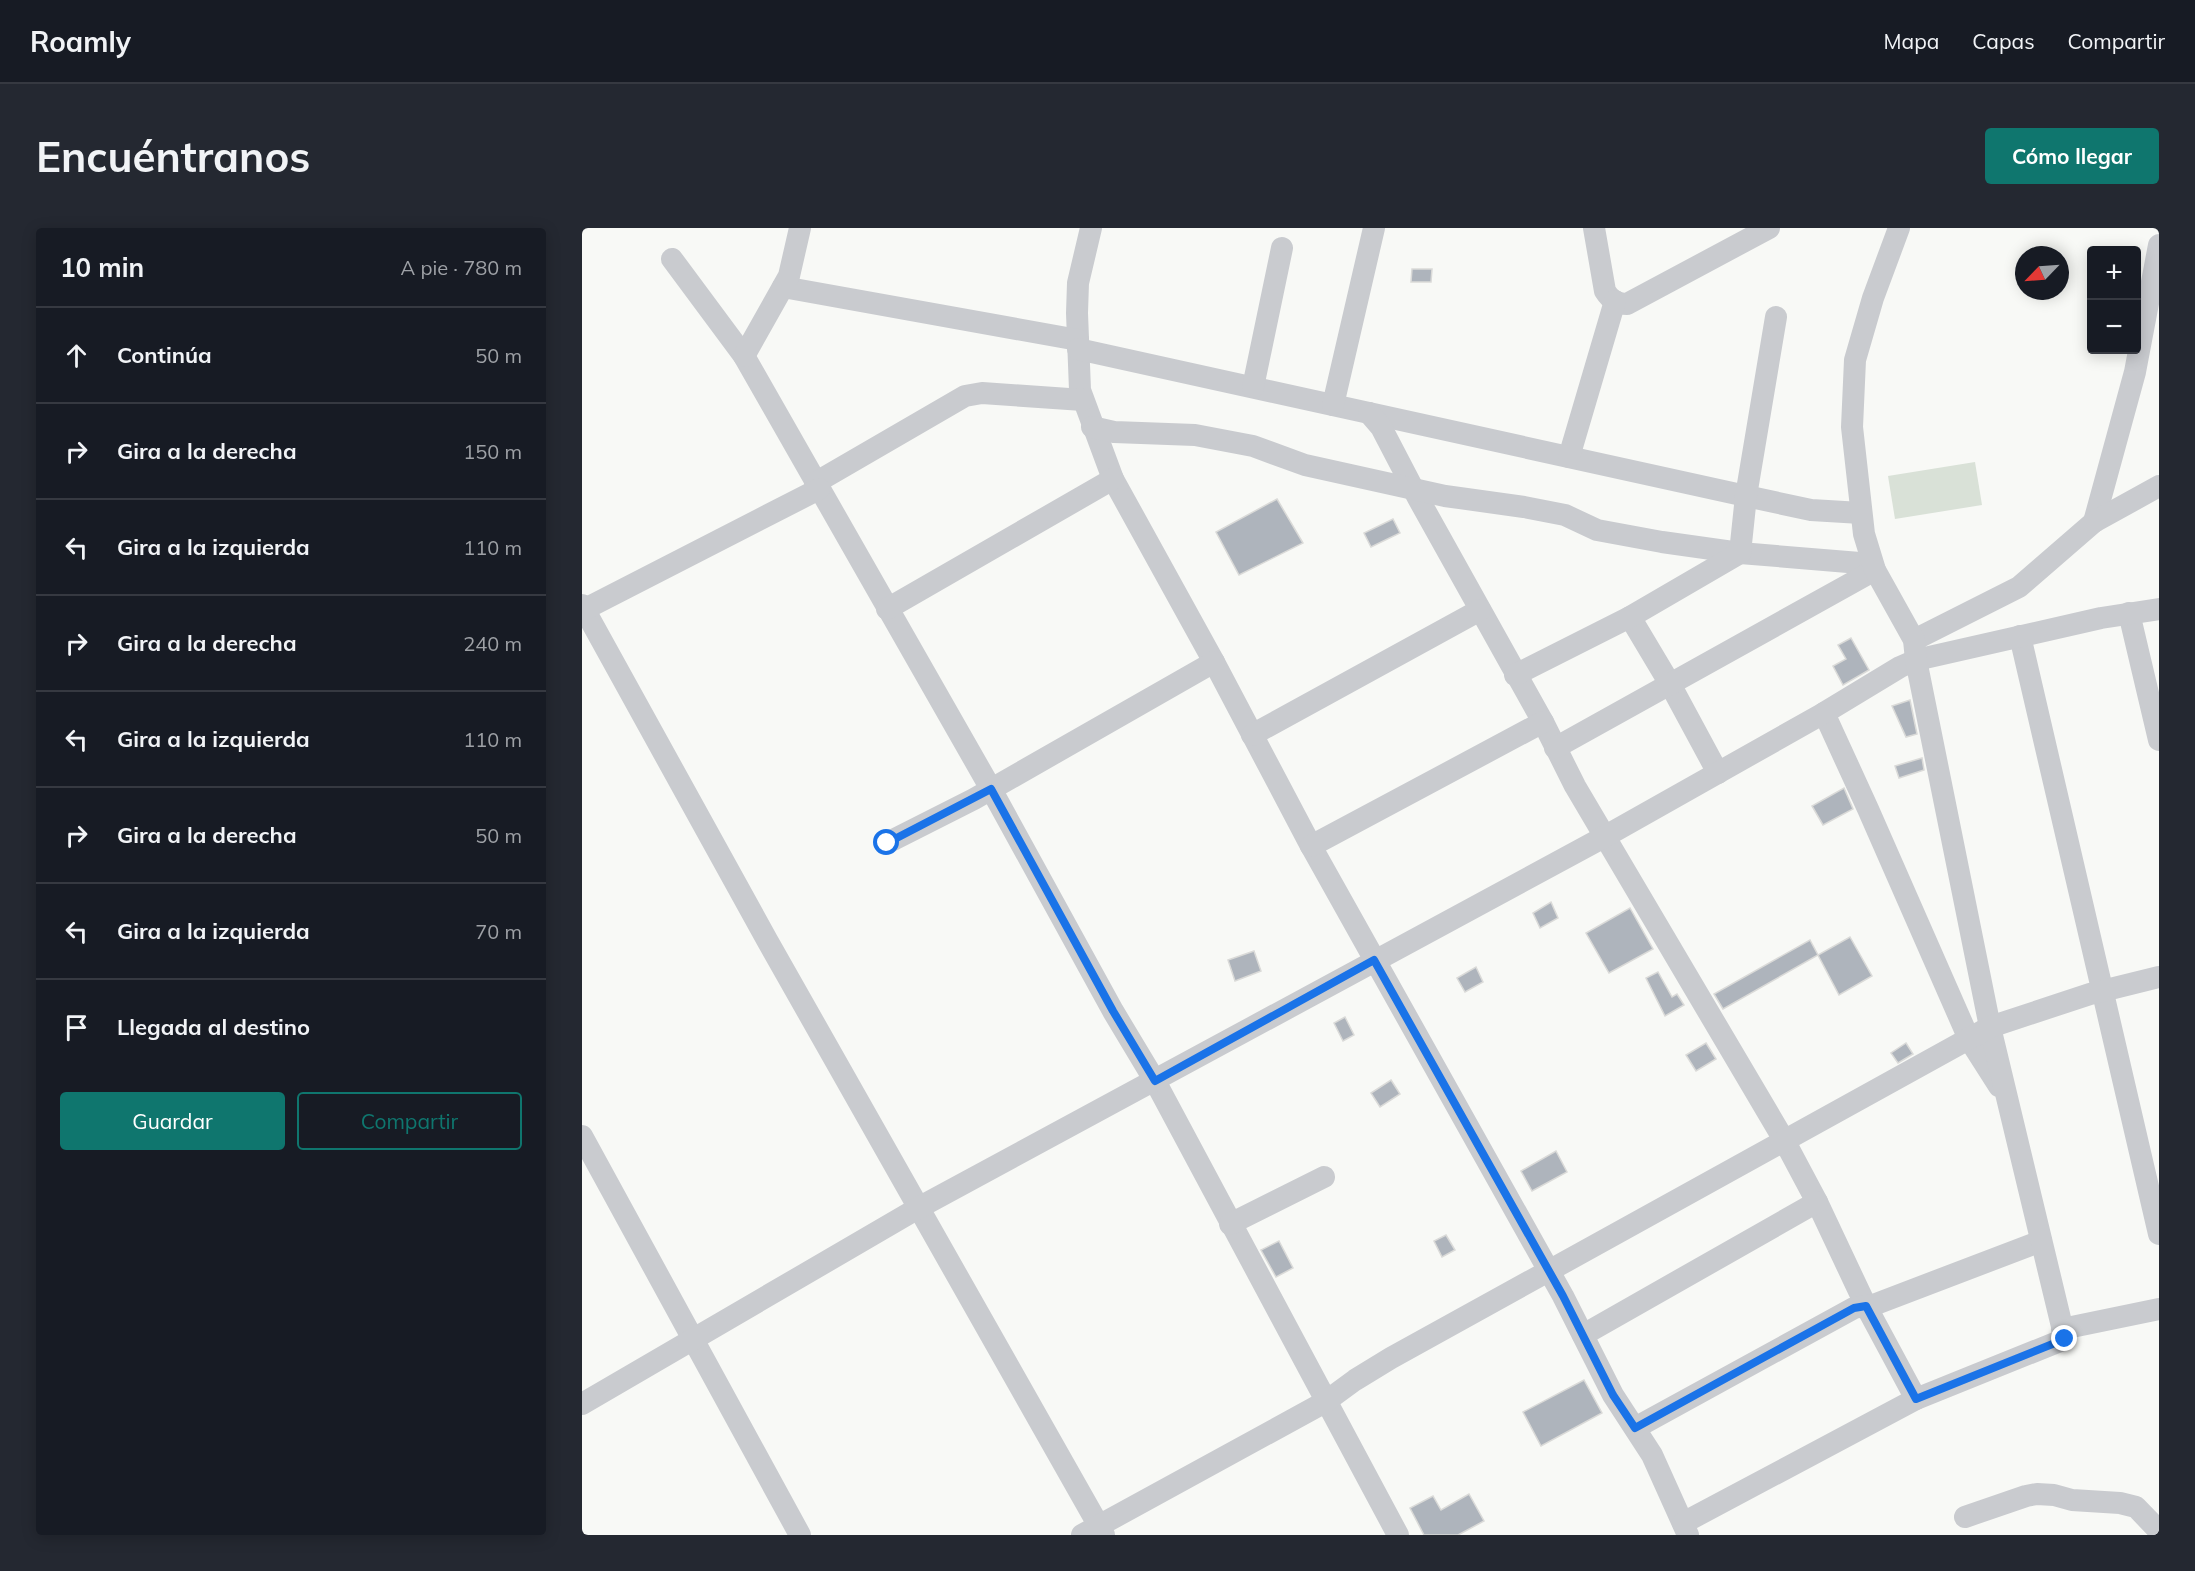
<!DOCTYPE html>
<html lang="es">
<meta charset="utf-8">
<style>
body{margin:0;font-family:Mulish,sans-serif;background:#242831;color:#f1f3f6}
.controls{position:absolute;right:18px;top:18px;display:grid;overflow:hidden;border-radius:6px;box-shadow:0 3px 15px #0003}
.controls button{width:54px;height:54px;display:grid;place-items:center;padding:0;border:0;border-bottom:2px solid #363941;background:#171b24;color:#f1f3f6;font:30px sans-serif}
.compass{position:absolute;left:1433px;top:18px;width:54px;height:54px;border-radius:50%;background:#171b24;box-shadow:0 3px 15px #0003;rotate:245deg}
.stop{position:absolute;width:18px;height:18px;margin:-14px;border:4px solid #1a73e8;border-radius:50%;background:#fff}
.stop.end{background:#1a73e8;border-color:#fff;box-shadow:0 2px 6px #0008}
.list{margin:0;padding:0;list-style:none}
h2{display:flex;justify-content:space-between;align-items:center;height:78px;margin:0;padding:0 24px;font-size:26px}
h2 small{font-size:20px;font-weight:400;color:#9ea1a6}
.list li{display:grid;grid-template-columns:39px 1fr auto;gap:18px;align-items:center;box-sizing:border-box;height:96px;padding:0 24px;border-top:2px solid #363941}
.list b{display:block;font-size:22px;white-space:nowrap}
.list em{font-size:20px;font-style:normal;color:#9ea1a6}
.actions{display:flex;gap:12px;padding:18px 24px}
.actions a{flex:1;padding:14px 0;border:2px solid #0f766e;border-radius:6px;text-align:center;font-size:21px;color:#0f766e}
.actions .main{background:#0f766e;color:#fff}
.icon{flex:none;width:33px;height:33px;fill:none;stroke:currentColor;stroke-width:2;stroke-linecap:round;stroke-linejoin:round}
.map{position:relative;flex:none;width:1577px;height:1307px;overflow:hidden;border-radius:6px}
header{display:flex;align-items:center;gap:36px;box-sizing:border-box;height:84px;padding:0 30px;background:#171b24;border-bottom:2px solid #363941}
header strong{font-size:28px}
nav{display:flex;gap:33px;margin-inline-start:auto;font-size:21px}
.intro{display:flex;align-items:center;justify-content:space-between;box-sizing:border-box;height:144px;padding:0 36px}
h1{margin:0;font-size:42px}
.button{padding:15px 27px;border-radius:6px;background:#0f766e;color:#fff;font-size:21px;font-weight:700}
main{display:flex;gap:36px;padding:0 36px}
aside{flex:1;background:#171b24;border-radius:6px;box-shadow:0 3px 15px #0003}
.map>svg:first-child{display:block}
.green{fill:#d9e1d7}
.building{fill:#aeb4bc;stroke:#dadad8;stroke-width:1.5}
.lines{fill:none;stroke-linecap:round;stroke-linejoin:round}
.minor{stroke:#c9cbcf;stroke-width:22}
.route{stroke:#1a73e8;stroke-width:8}
</style>
<header>
<strong>Roamly</strong>
<nav><a>Mapa</a><a>Capas</a><a>Compartir</a></nav>
</header>
<div class="intro"><h1>Encuéntranos</h1><a class="button">Cómo llegar</a></div>
<main>
<aside>
<h2>10 min<small>A pie · 780 m</small></h2>
<ul class="list">
<li><svg class="icon" aria-label="ahead" viewBox="0 0 24 24"><path d="M12 20V5M6 11l6-6 6 6"/></svg><div><b>Continúa</b></div><em>50 m</em></li>
<li><svg class="icon" aria-label="right" viewBox="0 0 24 24"><path d="M7 20v-9h11M14 6l5 5-5 5"/></svg><div><b>Gira a la derecha</b></div><em>150 m</em></li>
<li><svg class="icon" aria-label="left" viewBox="0 0 24 24"><path d="M17 20v-9H6M10 6l-5 5 5 5"/></svg><div><b>Gira a la izquierda</b></div><em>110 m</em></li>
<li><svg class="icon" aria-label="right" viewBox="0 0 24 24"><path d="M7 20v-9h11M14 6l5 5-5 5"/></svg><div><b>Gira a la derecha</b></div><em>240 m</em></li>
<li><svg class="icon" aria-label="left" viewBox="0 0 24 24"><path d="M17 20v-9H6M10 6l-5 5 5 5"/></svg><div><b>Gira a la izquierda</b></div><em>110 m</em></li>
<li><svg class="icon" aria-label="right" viewBox="0 0 24 24"><path d="M7 20v-9h11M14 6l5 5-5 5"/></svg><div><b>Gira a la derecha</b></div><em>50 m</em></li>
<li><svg class="icon" aria-label="left" viewBox="0 0 24 24"><path d="M17 20v-9H6M10 6l-5 5 5 5"/></svg><div><b>Gira a la izquierda</b></div><em>70 m</em></li>
<li><svg class="icon" aria-label="arrive" viewBox="0 0 24 24"><path d="M6 21V4h12l-3 4 3 4H6"/></svg><div><b>Llegada al destino</b></div></li>
</ul>
<div class="actions"><a class="main">Guardar</a><a>Compartir</a></div>
</aside>
<div class="map">
<svg width="1577" height="1307" viewBox="0 0 1577 1307">
<rect width="100%" height="100%" fill="#f8f9f6"/>
<path class="green" d="M 1393,234 L 1400,277 L 1313,291 L 1306,248 Z"/>
<g class="building">
<path d="M 830,41 L 850,41 L 849,54 L 829,54 Z"/>
<path d="M 695,271 L 721,315 L 657,347 L 634,304 Z"/>
<path d="M 811,291 L 818,305 L 789,319 L 782,305 Z"/>
<path d="M 1269,410 L 1287,442 L 1261,457 L 1251,438 L 1264,431 L 1256,417 Z"/>
<path d="M 1328,472 L 1335,506 L 1324,509 L 1310,478 Z"/>
<path d="M 1340,530 L 1342,542 L 1317,550 L 1313,538 Z"/>
<path d="M 1262,560 L 1271,581 L 1241,597 L 1230,578 Z"/>
<path d="M 969,674 L 976,690 L 958,700 L 951,685 Z"/>
<path d="M 1048,680 L 1071,721 L 1027,745 L 1004,705 Z"/>
<path d="M 1268,709 L 1290,748 L 1257,767 L 1236,727 Z"/>
<path d="M 1228,712 L 1236,727 L 1141,781 L 1132,766 Z"/>
<path d="M 672,723 L 679,743 L 653,753 L 646,732 Z"/>
<path d="M 894,739 L 901,754 L 883,764 L 875,750 Z"/>
<path d="M 1076,744 L 1090,769 L 1095,766 L 1102,777 L 1083,788 L 1064,750 Z"/>
<path d="M 763,789 L 772,807 L 761,813 L 752,795 Z"/>
<path d="M 1124,815 L 1134,831 L 1114,843 L 1104,827 Z"/>
<path d="M 1324,815 L 1331,826 L 1316,835 L 1309,825 Z"/>
<path d="M 809,852 L 818,866 L 798,879 L 789,865 Z"/>
<path d="M 974,923 L 985,944 L 950,963 L 939,943 Z"/>
<path d="M 864,1007 L 873,1022 L 860,1029 L 852,1013 Z"/>
<path d="M 697,1013 L 711,1040 L 694,1049 L 679,1022 Z"/>
<path d="M 1002,1152 L 1020,1185 L 959,1218 L 941,1184 Z"/>
<path d="M 887,1266 L 902,1293 L 876,1307 L 842,1307 L 828,1280 L 851,1268 L 859,1282 Z"/>
</g>
<g class="lines">
<g class="minor">
<path d="M 509,0 L 496,55 L 495,85 L 498,162 L 531,251 L 632,434 L 729,618 L 981,1068 L 1031,1167 L 1070,1227 L 1106,1307"/>
<path d="M 1012,0 L 1023,63 C 1028,71 1034,76 1045,76 L 1187,0"/>
<path d="M 90,31 L 162,128 L 409,561 L 531,783 L 573,853 L 816,1307"/>
<path d="M 201,59 L 496,112"/>
<path d="M 496,121 L 1164,268 L 1229,282 L 1279,285"/>
<path d="M 162,128 L 207,48 L 218,0"/>
<path d="M 671,159 L 700,20"/>
<path d="M 751,177 L 792,0"/>
<path d="M 787,185 L 799,199 L 836,270 L 961,494 L 993,558 L 1202,912 L 1235,974 L 1284,1078 L 1334,1171"/>
<path d="M 510,199 L 532,204 L 613,207 L 671,218 L 723,237 L 863,268 L 942,279 L 983,287 L 1015,302 L 1080,314 L 1158,325 L 1290,336"/>
<path d="M 987,229 L 1033,73"/>
<path d="M 233,255 L 383,168 L 400,165 L 501,172"/>
<path d="M 1512,294 L 1553,144 L 1577,17"/>
<path d="M 0,377 L 185,712 L 522,1307"/>
<path d="M 3,381 L 237,261"/>
<path d="M 305,381 L 531,251"/>
<path d="M 1547,385 L 1577,512"/>
<path d="M 1048,389 L 1088,456 L 1136,545"/>
<path d="M 1438,408 L 1577,1006"/>
<path d="M 1332,412 L 1437,359 L 1512,294 L 1577,258"/>
<path d="M 933,447 L 1048,389 L 1158,325 L 1164,268 L 1194,89"/>
<path d="M 1242,485 L 1286,581 L 1387,811 L 1417,858"/>
<path d="M 670,507 L 898,382"/>
<path d="M 973,520 L 1293,342"/>
<path d="M 305,615 L 392,571 L 632,434"/>
<path d="M 729,618 L 961,494"/>
<path d="M 0,908 L 218,1307"/>
<path d="M 648,996 L 742,949"/>
<path d="M 1480,1101 L 1577,1081"/>
<path d="M 1001,1107 L 1235,974"/>
<path d="M 0,1176 L 338,979 L 1022,609 L 1242,485 L 1318,439 L 1334,432 L 1519,390 L 1577,381"/>
<path d="M 1053,1200 L 1272,1080 L 1294,1076 L 1459,1013"/>
<path d="M 1383,1289 L 1444,1268 L 1455,1266 L 1472,1267 L 1490,1272 L 1538,1275 L 1554,1279 L 1577,1303"/>
<path d="M 1101,1295 L 1334,1171 L 1483,1111 L 1408,799 L 1334,432 L 1332,412 L 1293,342 L 1282,306 L 1270,199 L 1273,132 L 1291,70 L 1317,0"/>
<path d="M 500,1307 L 743,1174 L 773,1152 L 809,1130 L 1408,799 L 1508,766 L 1577,749"/>
</g>
</g>
<g class="lines">
<path class="route" d="M 305,615 L 409,561 L 531,783 L 573,853 L 792,732 L 981,1068 L 1031,1167 L 1053,1200 L 1272,1080 L 1284,1078 L 1334,1171 L 1483,1111"/>
</g>
</svg>
<div class="controls">
<button>+</button>
<button>−</button>
</div>
<svg class="compass" viewBox="-18 -18 36 36"><path d="M0-13l5 13h-10z" fill="#e53935"/><path d="M0 13l5-13h-10z" fill="#9ea1a6"/></svg>
<div class="stop" style="left:305px;top:615px"></div>
<div class="stop end" style="left:1483px;top:1111px"></div>
</div>
</main>
